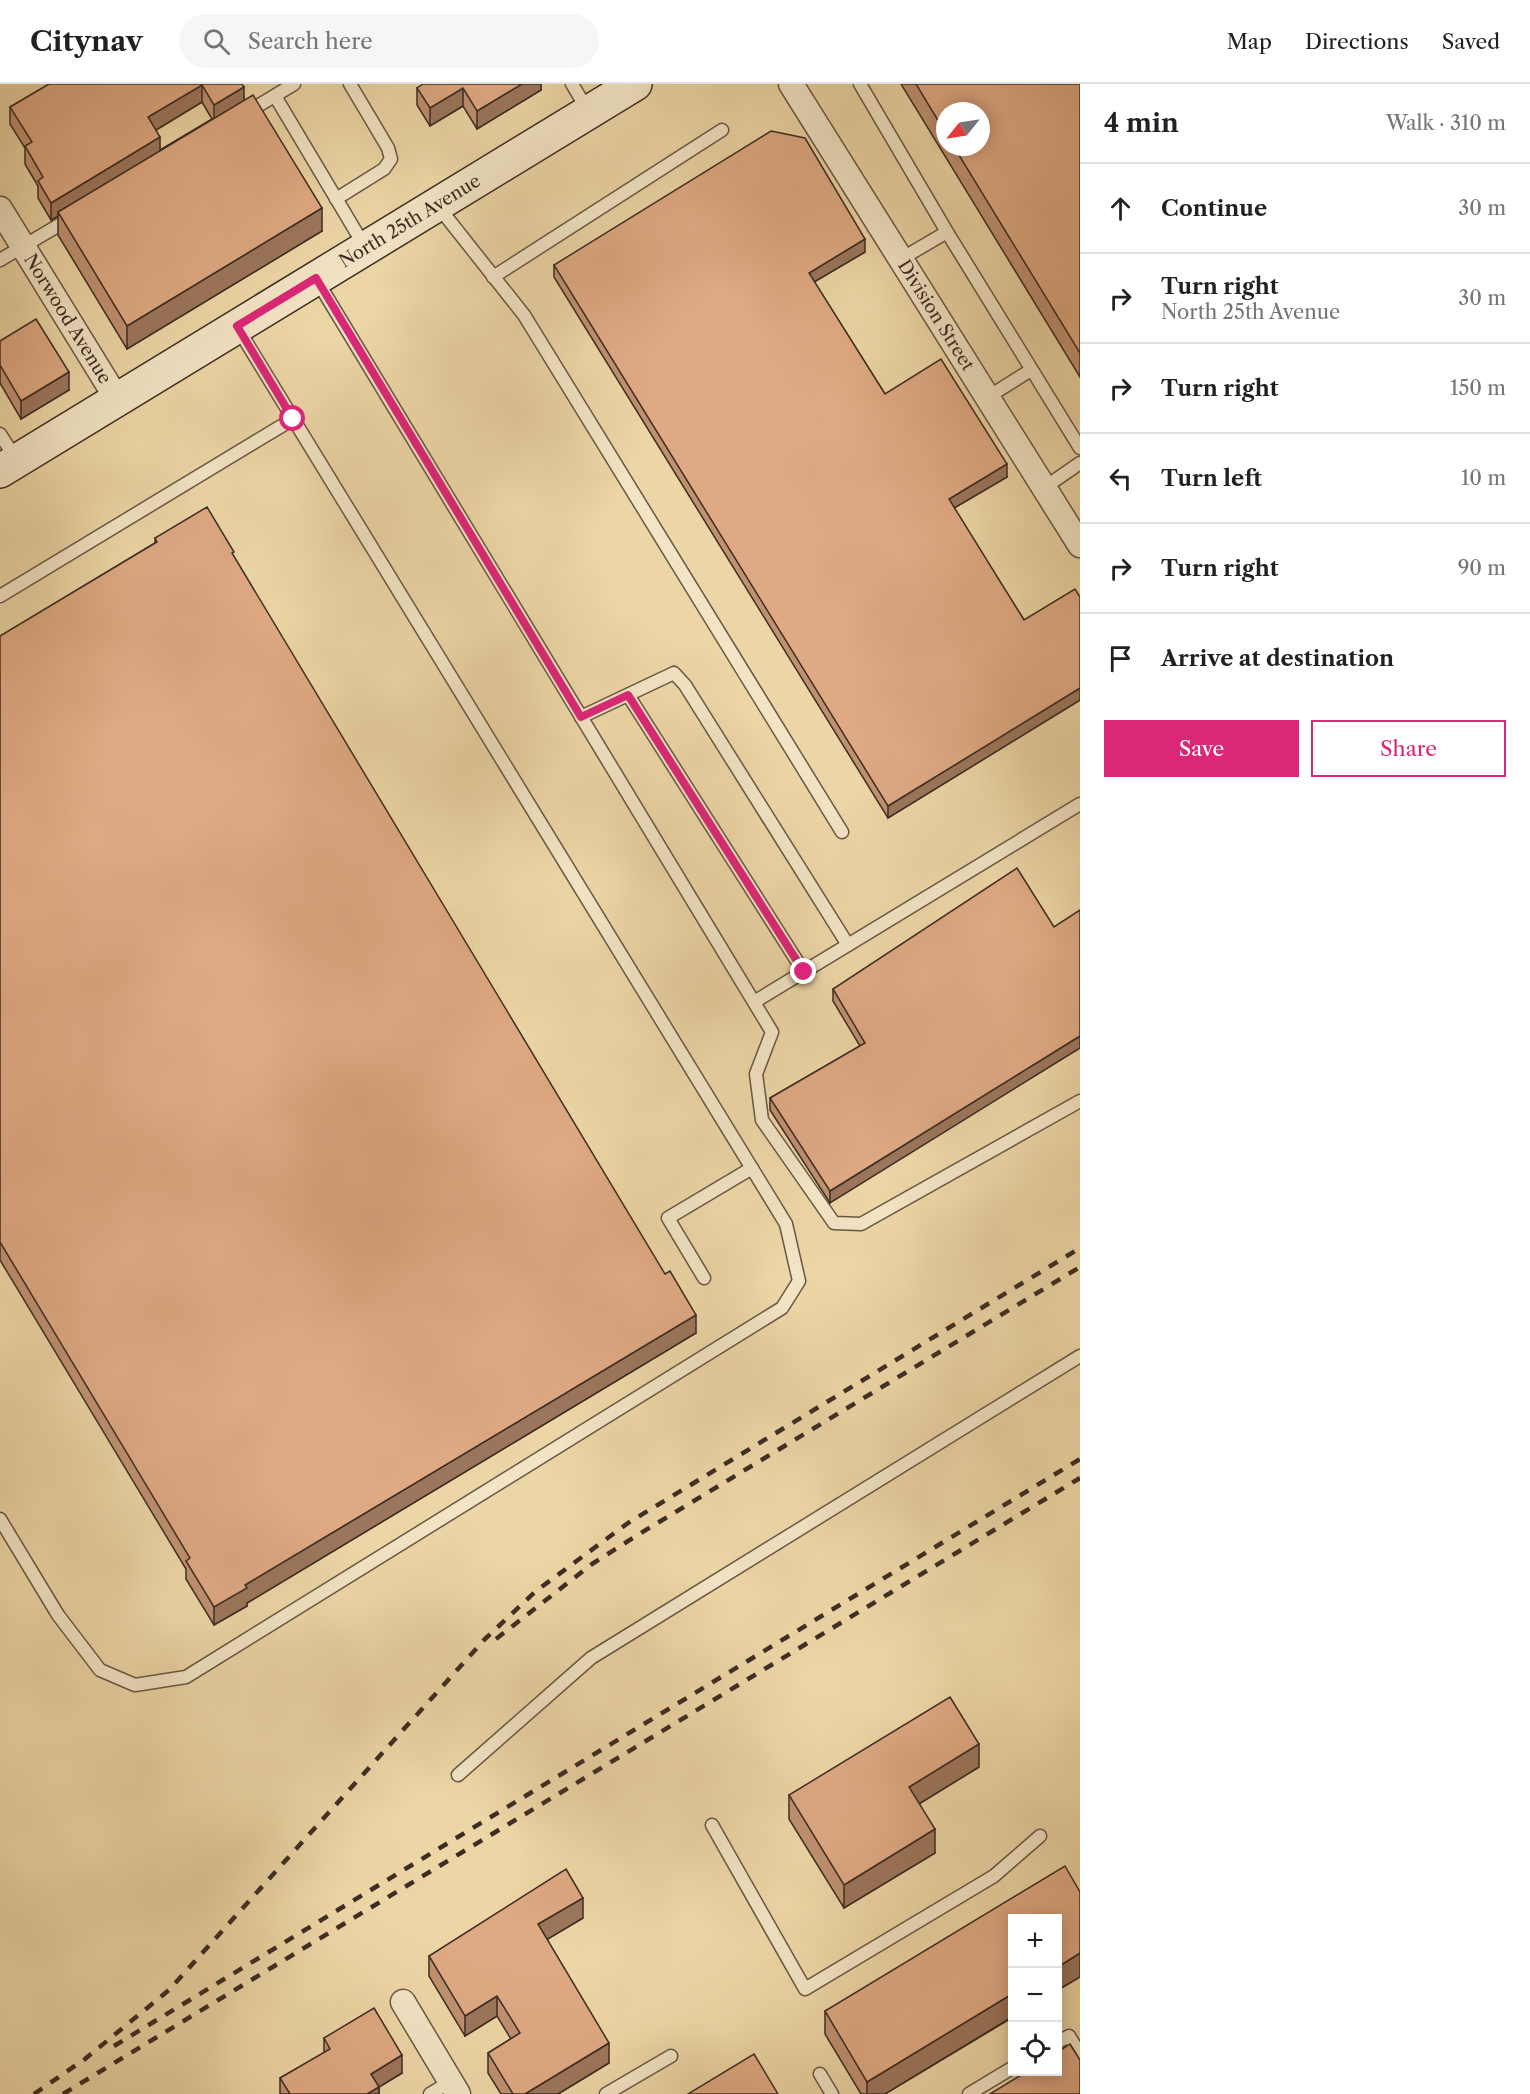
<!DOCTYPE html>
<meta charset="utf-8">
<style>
body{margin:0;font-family:"Libre Caslon Text",serif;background:#f6f6f6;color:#202124}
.controls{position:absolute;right:18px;bottom:18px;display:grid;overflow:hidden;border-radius:0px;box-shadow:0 3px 15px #0003}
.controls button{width:54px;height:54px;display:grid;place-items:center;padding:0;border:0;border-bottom:2px solid #e0e0e0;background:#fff;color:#202124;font:30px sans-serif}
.compass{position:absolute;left:936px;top:18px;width:54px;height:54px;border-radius:50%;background:#fff;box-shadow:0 3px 15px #0003;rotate:240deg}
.stop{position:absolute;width:18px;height:18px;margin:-14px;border:4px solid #db2777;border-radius:50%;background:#fff}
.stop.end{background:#db2777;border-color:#fff;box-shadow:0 2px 6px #0008}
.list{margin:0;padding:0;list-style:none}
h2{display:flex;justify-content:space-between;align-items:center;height:78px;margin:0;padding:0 24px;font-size:26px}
h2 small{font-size:20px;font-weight:400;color:#757577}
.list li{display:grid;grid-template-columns:39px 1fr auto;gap:18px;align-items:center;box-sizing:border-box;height:90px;padding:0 24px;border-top:2px solid #e0e0e0}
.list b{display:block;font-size:22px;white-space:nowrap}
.list p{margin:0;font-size:20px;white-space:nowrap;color:#757577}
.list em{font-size:20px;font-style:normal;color:#757577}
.actions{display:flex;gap:12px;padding:18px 24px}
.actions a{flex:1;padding:14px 0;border:2px solid #db2777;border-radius:0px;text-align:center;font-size:21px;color:#db2777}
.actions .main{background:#db2777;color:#fff}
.icon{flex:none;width:33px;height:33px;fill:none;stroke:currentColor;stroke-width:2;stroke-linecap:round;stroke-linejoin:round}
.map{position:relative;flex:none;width:1080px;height:2010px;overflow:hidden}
header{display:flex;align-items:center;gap:36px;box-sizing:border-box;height:84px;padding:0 30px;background:#fff;border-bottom:2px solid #e0e0e0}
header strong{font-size:28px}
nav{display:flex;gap:33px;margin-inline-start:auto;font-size:21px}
.search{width:420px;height:54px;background:#f6f6f6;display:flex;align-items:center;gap:15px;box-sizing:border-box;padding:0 21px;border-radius:33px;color:#757577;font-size:22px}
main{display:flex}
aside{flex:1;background:#fff}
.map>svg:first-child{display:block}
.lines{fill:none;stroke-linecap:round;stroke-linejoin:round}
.lane-casing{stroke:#685744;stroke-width:15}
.street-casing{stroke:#685744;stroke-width:27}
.secondary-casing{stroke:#3c2d24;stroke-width:36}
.lane{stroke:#f3e4c5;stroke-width:12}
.street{stroke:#f3e4c5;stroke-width:24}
.secondary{stroke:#f3e4c5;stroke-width:33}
.rail{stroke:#3c2d24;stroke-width:4.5;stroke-dasharray:10 10;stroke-linecap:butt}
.wall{fill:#c09171;stroke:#3c2d24;stroke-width:1.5;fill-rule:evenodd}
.shaded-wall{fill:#9c765c;stroke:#3c2d24;stroke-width:1.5}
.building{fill:#dfa983;stroke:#3c2d24;stroke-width:1.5}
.route{stroke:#db2777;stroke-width:8}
.labels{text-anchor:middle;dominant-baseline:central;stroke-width:4.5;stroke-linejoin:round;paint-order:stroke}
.street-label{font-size:18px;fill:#3c2d24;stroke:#f3e4c5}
</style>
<header>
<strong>Citynav</strong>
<div class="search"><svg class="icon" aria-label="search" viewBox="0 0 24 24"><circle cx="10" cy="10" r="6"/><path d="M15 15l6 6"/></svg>Search here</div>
<nav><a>Map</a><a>Directions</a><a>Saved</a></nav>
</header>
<main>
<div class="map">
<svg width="1080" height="2010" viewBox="0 0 1080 2010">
<rect width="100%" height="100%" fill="#edd6a6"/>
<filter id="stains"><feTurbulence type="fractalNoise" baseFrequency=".00333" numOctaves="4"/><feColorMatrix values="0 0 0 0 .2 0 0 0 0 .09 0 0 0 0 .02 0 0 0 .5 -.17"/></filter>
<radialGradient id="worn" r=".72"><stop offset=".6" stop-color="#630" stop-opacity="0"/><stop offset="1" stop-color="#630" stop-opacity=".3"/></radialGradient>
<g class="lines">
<defs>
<g id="lane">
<path d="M 572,0 L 588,27"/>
<path d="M 860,0 L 947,148 L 1080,364"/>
<path d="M 275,12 L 365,163"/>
<path d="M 246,29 L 294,0"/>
<path d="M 336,115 L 384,85 L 391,75 L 388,64 L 350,0"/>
<path d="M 437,121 L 524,231 L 842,748"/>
<path d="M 901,175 L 947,148"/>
<path d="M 0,176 L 71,134"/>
<path d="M 493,193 L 722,46"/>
<path d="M 316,195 L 772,948 L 756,990 L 762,1036 L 834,1139 L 861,1140 L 1080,1017"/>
<path d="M 988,313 L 1031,286"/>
<path d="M 0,350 L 16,375"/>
<path d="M 1044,404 L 1080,379"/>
<path d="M 0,512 L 293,335"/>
<path d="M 628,611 L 804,888"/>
<path d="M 581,633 L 674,589 L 685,601 L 848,861"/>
<path d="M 754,918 L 1080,720"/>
<path d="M 704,1194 L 668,1134 L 752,1084"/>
<path d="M 0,1435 L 58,1531 L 100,1586 L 135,1601 L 186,1593 L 782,1224 L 799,1197 L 786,1140 L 237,243"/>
<path d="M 458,1691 L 591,1574 L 1080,1272"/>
<path d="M 712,1741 L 805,1905 L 994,1792 L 1040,1752"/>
<path d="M 1058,1958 L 1069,1952 L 1080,1970"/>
<path d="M 820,1990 L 832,2010"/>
<path d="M 430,2010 L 450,1998"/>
<path d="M 606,2010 L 671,1972"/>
<path d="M 969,2010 L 1012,1984"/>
</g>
<g id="street">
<path id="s1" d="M 791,0 L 1080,461"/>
<path id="s2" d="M 0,125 L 117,315"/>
<path d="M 403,1918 L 458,2010"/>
</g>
<g id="secondary">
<path id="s3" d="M 0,387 L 635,0"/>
</g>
</defs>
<use href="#lane" class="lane-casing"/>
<use href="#street" class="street-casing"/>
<use href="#secondary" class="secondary-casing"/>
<use href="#lane" class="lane"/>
<use href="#street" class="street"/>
<use href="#secondary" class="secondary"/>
<g class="rail">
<path d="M 496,1555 L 592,1480 L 636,1452 L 1080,1183"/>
<path d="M 114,1962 L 1080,1375"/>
<path d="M 34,2010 L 85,1975 L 169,1906 L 485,1555 L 536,1507 L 628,1439 L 1080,1164"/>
<path d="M 63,2010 L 1080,1394"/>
</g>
</g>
<g class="wall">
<path d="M 49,0 L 242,0 L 244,16 L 322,147 L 127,265 L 58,151 L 58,132 L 51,136 L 38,114 L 38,102 L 25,80 L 25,64 L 10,40 L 10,23 ZM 202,18 L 212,35 L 160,66 L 156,46 Z"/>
<path d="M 541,0 L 541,6 L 477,45 L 463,22 L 430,42 L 417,21 L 417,4 Z"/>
<path d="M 901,0 L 1080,0 L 1080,293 ZM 945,27 L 981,63 L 945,63 Z"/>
<path d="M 865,168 L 814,198 L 885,310 L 1007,393 L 954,424 L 1024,536 L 1080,513 L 1080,616 L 888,734 L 554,193 L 554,181 Z"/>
<path d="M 0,257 L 69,306 L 21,335 L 0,299 Z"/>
<path d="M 155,454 L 234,474 L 696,1249 L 247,1519 L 247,1522 L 214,1541 L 186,1495 L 186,1485 L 0,1176 L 0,552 L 155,459 Z"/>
<path d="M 1054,843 L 830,1119 L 770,1026 L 770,1014 L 860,962 L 833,917 L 833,905 Z"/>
<path d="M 979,1683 L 919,1720 L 935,1769 L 844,1824 L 789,1735 L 789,1711 Z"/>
<path d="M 1080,1808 L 1080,1893 L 885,2010 L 861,2010 L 825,1950 L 825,1927 Z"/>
<path d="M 583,1834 L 547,1855 L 609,1979 L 558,2010 L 501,2010 L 488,1989 L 488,1969 L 511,1955 L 497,1932 L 465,1952 L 429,1892 L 429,1872 Z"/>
<path d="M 324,1954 L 402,1989 L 379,2003 L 379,2010 L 280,2010 L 280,1994 L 324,1969 Z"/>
</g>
<g class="shaded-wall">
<path d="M 522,0 L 541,0 L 541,6 L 477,45 L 477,27 Z"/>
<path d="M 202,1 L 202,18 L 148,51 L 148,33 Z"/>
<path d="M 244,3 L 244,20 L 214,38 L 214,21 Z"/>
<path d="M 463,4 L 463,22 L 430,42 L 430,24 Z"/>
<path d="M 160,53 L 160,70 L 58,128 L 58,132 L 51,136 L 51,119 Z"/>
<path d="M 322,124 L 322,147 L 127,265 L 127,242 Z"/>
<path d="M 865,155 L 865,168 L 809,201 L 809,189 Z"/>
<path d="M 69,288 L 69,306 L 21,335 L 21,317 Z"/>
<path d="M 1007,380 L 1007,393 L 949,427 L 949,415 Z"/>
<path d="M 1080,604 L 1080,616 L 888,734 L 888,722 Z"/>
<path d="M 1080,952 L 1080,964 L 830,1119 L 830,1107 Z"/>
<path d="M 696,1231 L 696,1249 L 247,1519 L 247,1522 L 214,1541 L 214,1523 L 245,1501 Z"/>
<path d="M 979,1660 L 979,1683 L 909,1726 L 909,1703 Z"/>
<path d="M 935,1745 L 935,1769 L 844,1824 L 844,1801 Z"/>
<path d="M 583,1814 L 583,1834 L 538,1861 L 538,1840 Z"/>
<path d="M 1080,1869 L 1080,1893 L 1058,1906 L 1058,1883 Z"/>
<path d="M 1012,1910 L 1012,1933 L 885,2010 L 867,2010 L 867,1998 Z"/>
<path d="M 497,1912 L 497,1932 L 465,1952 L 465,1932 Z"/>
<path d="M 609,1959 L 609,1979 L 558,2010 L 525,2010 Z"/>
<path d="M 402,1971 L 402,1989 L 371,2008 L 371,1990 Z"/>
<path d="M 379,2003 L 379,2010 L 367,2010 Z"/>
</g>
<g class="building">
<path d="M 49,0 L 242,0 L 244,3 L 214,21 L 202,1 L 148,33 L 160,53 L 51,119 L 38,97 L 43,93 L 25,62 L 32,58 L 10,23 Z"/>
<path d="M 423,0 L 522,0 L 477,27 L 463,4 L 430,24 L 417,4 Z"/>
<path d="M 916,0 L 1080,0 L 1080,269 L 954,63 L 981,63 L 981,27 L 945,27 L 945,48 Z"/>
<path d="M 253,11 L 322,124 L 127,242 L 58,128 Z"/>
<path d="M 771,47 L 805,54 L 865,155 L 809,189 L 885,310 L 941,275 L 1007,380 L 949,415 L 1024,536 L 1075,505 L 1080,513 L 1080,604 L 888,722 L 554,181 Z"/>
<path d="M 36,235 L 69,288 L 21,317 L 0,281 L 0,257 Z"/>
<path d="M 207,423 L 234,468 L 232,469 L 665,1190 L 670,1187 L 696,1231 L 245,1501 L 247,1504 L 214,1523 L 186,1477 L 190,1474 L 0,1158 L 0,552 L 157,458 L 155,454 Z"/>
<path d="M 1017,784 L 1054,843 L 1080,826 L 1080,952 L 830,1107 L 770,1014 L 865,959 L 833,905 Z"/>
<path d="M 950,1613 L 979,1660 L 909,1703 L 935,1745 L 844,1801 L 789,1711 Z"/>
<path d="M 1065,1782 L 1080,1808 L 1080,1869 L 1058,1883 L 1058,1834 L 1012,1834 L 1012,1910 L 867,1998 L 825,1927 Z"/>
<path d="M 566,1785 L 583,1814 L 538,1840 L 609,1959 L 525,2010 L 513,2010 L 488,1969 L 520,1949 L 497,1912 L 465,1932 L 429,1872 Z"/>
<path d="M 374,1924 L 402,1971 L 371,1990 L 379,2003 L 367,2010 L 290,2010 L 280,1994 L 330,1965 L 324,1954 Z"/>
<path d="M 1070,1960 L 1080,1976 L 1080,2010 L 990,2010 L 1026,1988 L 1058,1988 L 1058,1968 Z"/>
<path d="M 754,1970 L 778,2010 L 688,2010 Z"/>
</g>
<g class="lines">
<path class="route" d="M 293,335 L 237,242 L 316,194 L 581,633 L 628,611 L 804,888"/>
</g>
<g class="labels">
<g class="street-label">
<text stroke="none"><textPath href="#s3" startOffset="480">North 25th Avenue</textPath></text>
<text stroke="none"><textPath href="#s1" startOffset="273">Division Street</textPath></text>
<text stroke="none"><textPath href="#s2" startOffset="129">Norwood Avenue</textPath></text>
</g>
</g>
<rect width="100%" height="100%" filter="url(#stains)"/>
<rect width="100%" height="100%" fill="url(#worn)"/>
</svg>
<div class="controls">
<button>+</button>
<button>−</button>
<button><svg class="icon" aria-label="locate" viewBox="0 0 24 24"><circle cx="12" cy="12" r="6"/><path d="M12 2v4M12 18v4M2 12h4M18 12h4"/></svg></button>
</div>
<svg class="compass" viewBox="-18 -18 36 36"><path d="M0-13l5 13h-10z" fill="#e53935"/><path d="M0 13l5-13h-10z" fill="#757577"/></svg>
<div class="stop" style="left:293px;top:335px"></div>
<div class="stop end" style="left:804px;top:888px"></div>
</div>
<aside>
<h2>4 min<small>Walk · 310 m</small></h2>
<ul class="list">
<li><svg class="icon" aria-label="ahead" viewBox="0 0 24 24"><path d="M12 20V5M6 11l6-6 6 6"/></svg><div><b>Continue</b></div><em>30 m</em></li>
<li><svg class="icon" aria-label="right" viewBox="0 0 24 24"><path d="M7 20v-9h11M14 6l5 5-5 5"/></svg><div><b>Turn right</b><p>North 25th Avenue</p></div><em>30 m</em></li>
<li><svg class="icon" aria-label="right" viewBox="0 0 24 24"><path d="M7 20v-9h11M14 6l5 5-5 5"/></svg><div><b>Turn right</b></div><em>150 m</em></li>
<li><svg class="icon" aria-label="left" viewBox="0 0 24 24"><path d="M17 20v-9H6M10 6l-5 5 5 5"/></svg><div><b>Turn left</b></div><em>10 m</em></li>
<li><svg class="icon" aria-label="right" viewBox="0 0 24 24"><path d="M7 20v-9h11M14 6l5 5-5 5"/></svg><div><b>Turn right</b></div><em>90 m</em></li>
<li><svg class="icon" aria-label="arrive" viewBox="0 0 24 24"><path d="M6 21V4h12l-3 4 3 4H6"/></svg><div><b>Arrive at destination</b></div></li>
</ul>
<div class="actions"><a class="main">Save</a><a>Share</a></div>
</aside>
</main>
